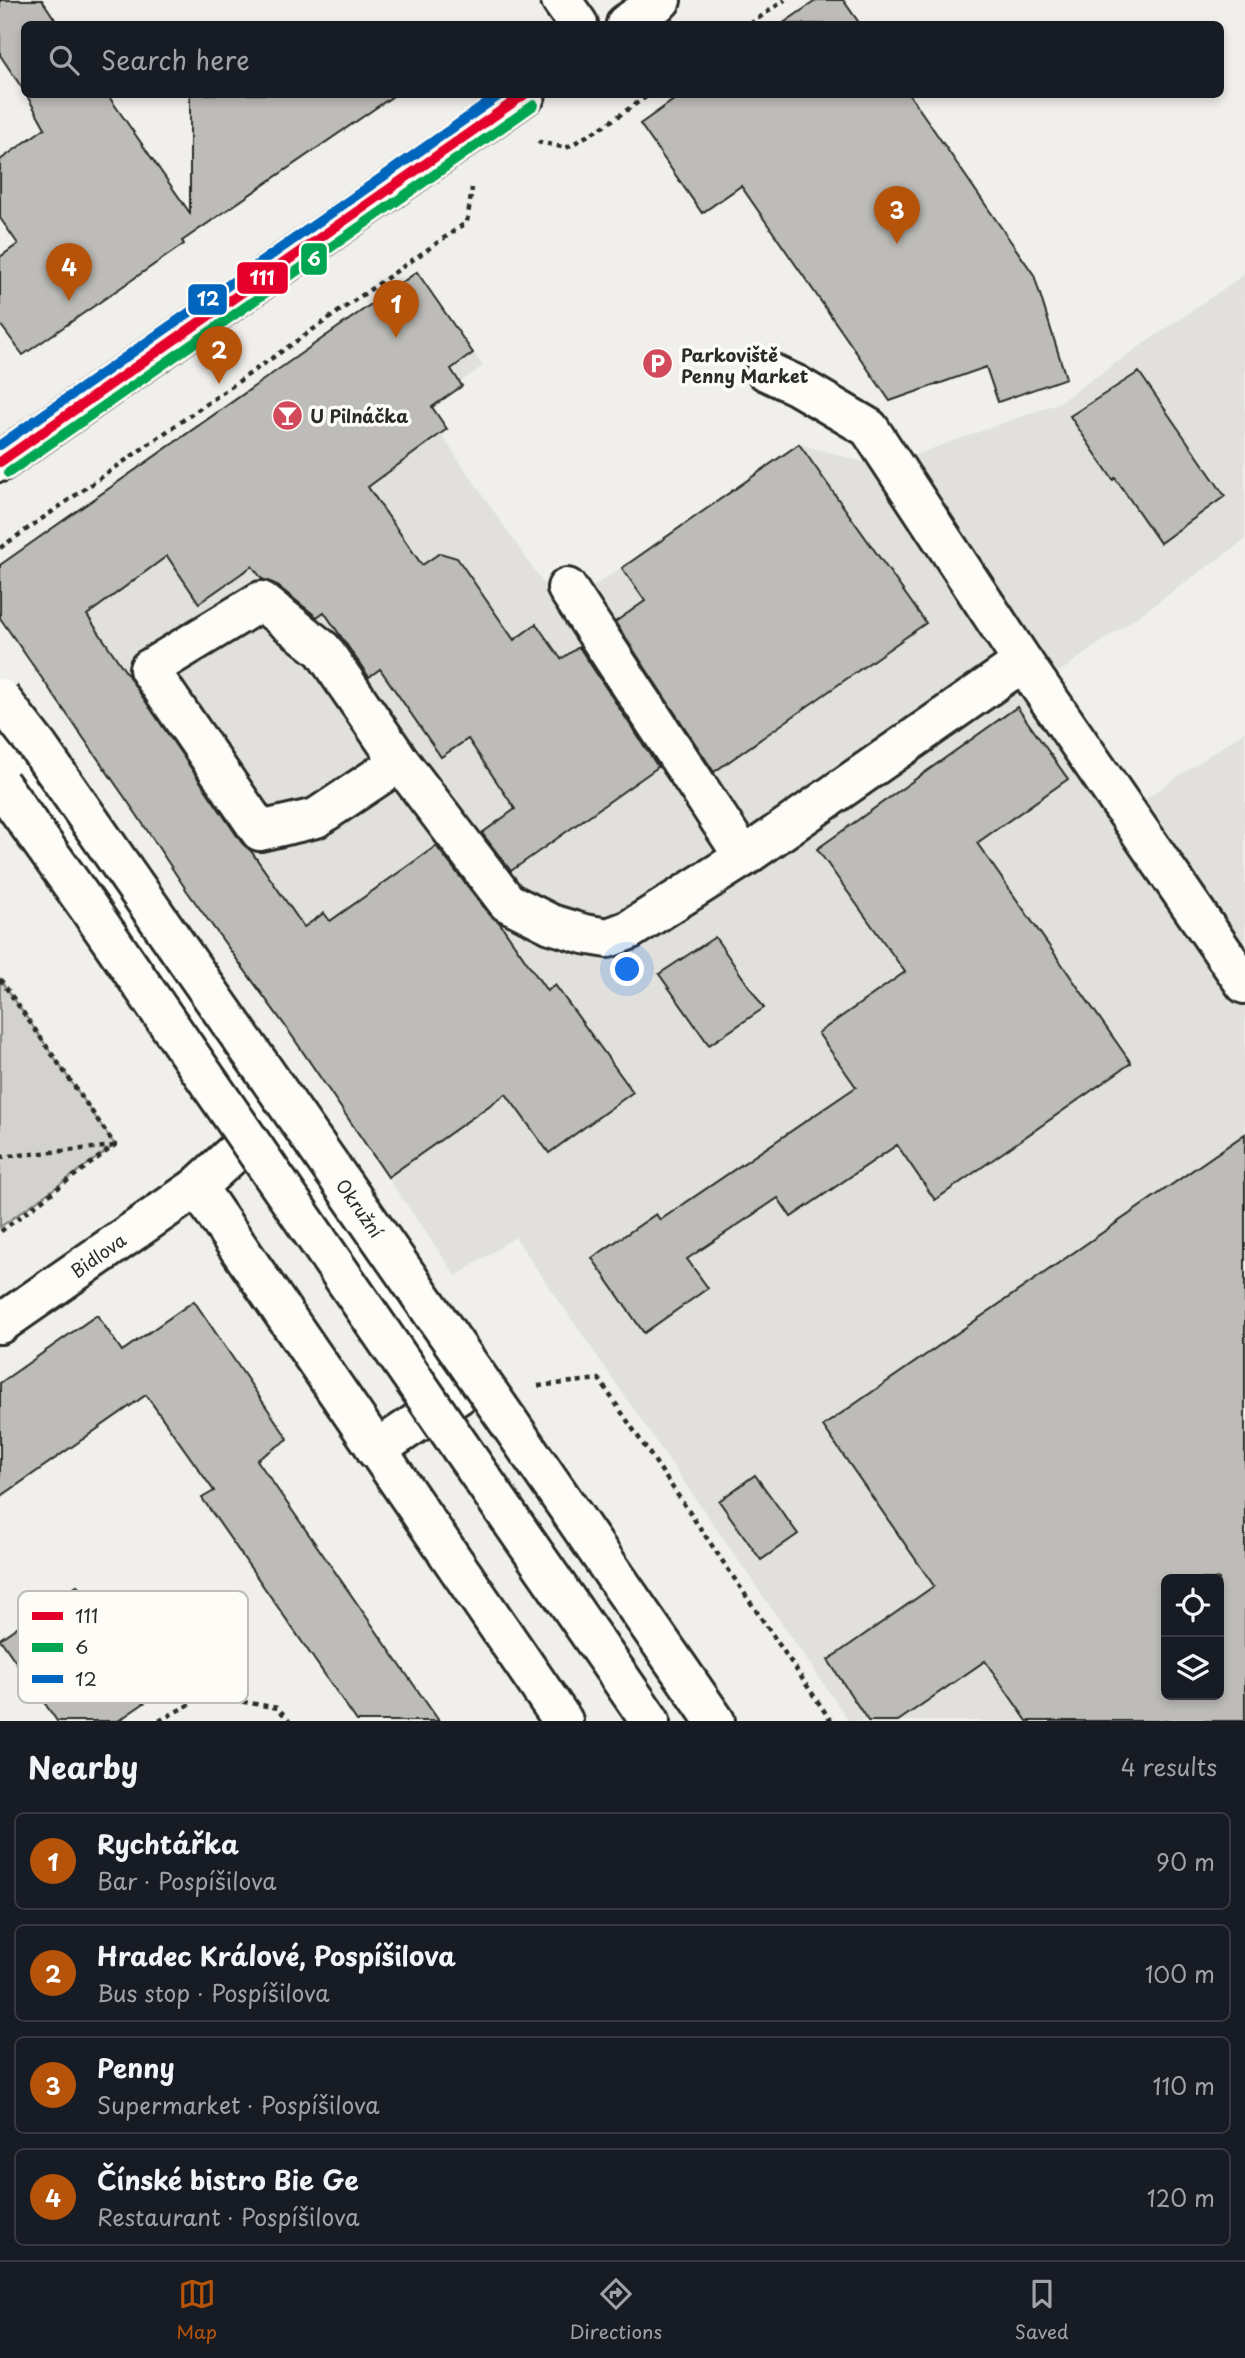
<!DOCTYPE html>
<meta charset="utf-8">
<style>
body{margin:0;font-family:"Playpen Sans",sans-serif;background:#242831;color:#f1f3f6}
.controls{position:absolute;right:21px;bottom:21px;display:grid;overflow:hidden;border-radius:10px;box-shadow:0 4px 10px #0003}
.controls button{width:63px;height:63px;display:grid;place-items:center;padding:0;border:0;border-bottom:2px solid #363941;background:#171b24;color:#f1f3f6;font:35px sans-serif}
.you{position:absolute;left:628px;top:970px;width:24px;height:24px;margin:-18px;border:5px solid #fff;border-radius:50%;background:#1a73e8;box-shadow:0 0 0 10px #1a73e833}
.badge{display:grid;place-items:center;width:46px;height:46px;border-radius:50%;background:#b45309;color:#fff;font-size:23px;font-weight:700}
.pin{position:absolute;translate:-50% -58px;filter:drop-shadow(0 2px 4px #0008)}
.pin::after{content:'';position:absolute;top:37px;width:24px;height:21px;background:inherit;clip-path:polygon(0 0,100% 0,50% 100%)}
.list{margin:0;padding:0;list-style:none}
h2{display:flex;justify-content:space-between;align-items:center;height:91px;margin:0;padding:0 28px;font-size:30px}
h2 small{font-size:23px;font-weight:400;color:#9ea1a6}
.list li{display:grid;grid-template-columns:46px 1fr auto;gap:21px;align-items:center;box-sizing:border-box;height:98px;margin:0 14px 14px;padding:0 14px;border:2px solid #363941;border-radius:10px}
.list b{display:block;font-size:26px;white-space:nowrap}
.list p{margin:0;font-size:23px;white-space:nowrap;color:#9ea1a6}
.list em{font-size:23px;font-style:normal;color:#9ea1a6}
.icon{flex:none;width:38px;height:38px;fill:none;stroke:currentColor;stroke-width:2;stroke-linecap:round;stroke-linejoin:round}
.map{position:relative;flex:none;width:1245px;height:1721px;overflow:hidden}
.search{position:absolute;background:#171b24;box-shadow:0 4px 10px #0003;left:21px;right:21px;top:21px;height:77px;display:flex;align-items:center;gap:18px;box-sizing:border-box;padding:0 24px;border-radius:10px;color:#9ea1a6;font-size:26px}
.sheet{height:539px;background:#171b24}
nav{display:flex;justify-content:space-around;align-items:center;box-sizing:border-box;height:98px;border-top:2px solid #363941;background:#171b24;font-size:19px;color:#9ea1a6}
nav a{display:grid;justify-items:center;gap:4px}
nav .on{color:#b45309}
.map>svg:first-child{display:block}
.built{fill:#e1e0dc;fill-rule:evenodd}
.green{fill:#d3d2cf;stroke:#7f7e7d;stroke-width:2}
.building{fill:#bdbcb8;stroke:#2b2b2b;stroke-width:2;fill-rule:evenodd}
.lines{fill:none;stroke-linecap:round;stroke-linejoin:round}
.minor-casing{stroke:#2b2b2b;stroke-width:44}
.major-casing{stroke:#2b2b2b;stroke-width:44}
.path{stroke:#2b2b2b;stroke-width:4.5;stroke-dasharray:5 5;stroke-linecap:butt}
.minor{stroke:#fdfcf7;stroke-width:38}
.major{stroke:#fdfcf7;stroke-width:38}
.major-bridge-casing{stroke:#2b2b2b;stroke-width:44;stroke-linecap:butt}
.major-bridge{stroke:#fdfcf7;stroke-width:38}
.bus-1-casing{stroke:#fdfcf7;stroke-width:16}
.bus-2-casing{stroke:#fdfcf7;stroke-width:16}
.bus-3-casing{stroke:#fdfcf7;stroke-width:16}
.bus-1{stroke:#e4002b;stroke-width:10}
.bus-2{stroke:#00a651;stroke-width:10}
.bus-3{stroke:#0065bd;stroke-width:10}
.labels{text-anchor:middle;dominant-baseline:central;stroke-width:7;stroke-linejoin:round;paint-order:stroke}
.poi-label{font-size:18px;font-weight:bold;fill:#2b2b2b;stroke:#fdfcf7;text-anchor:start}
.street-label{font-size:18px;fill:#2b2b2b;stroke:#fdfcf7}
.key{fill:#fdfcf7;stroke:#bebdba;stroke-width:2}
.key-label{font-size:19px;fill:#2b2b2b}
.line-badge{stroke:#fdfcf7;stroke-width:2.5}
.badge-label{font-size:19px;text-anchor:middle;font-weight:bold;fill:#fff}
</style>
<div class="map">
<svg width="1245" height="1721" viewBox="0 0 1245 1721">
<rect width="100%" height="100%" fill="#f0efeb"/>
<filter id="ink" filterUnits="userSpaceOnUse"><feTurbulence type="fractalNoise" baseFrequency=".0143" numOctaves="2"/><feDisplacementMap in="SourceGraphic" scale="14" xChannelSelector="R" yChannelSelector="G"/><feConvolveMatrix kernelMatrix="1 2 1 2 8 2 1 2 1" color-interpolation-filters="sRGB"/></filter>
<g filter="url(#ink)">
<path class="built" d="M 417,272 L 483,366 L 423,408 L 561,609 L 799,444 L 882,467 L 1058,403 L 1245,274 L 1245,540 L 1055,675 L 1144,800 L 1245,731 L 1245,1721 L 849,1721 L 515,1237 L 456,1276 L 0,618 L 0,565 ZM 1166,1579 L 1219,1579 L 1219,1695 L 1166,1695 Z"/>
<path class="green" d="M 0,979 L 115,1145 L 0,1227 Z"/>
<g class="building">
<path d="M 0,0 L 42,0 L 58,24 L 24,24 L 24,91 L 0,55 Z"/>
<path d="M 817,0 L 843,0 L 860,24 L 782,24 Z"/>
<path d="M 26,94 L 107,94 L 190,213 L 190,94 L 396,94 L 182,241 L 184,244 L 23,355 L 0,324 L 0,257 L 18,244 L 0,218 L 0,160 L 45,128 Z"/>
<path d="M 682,94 L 909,94 L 1034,275 L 1066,378 L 998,402 L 986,367 L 890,401 L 741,186 L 702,213 L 640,124 Z"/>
<path d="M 417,272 L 473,353 L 451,369 L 462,386 L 432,407 L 447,429 L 368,487 L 422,565 L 440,553 L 457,558 L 514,640 L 536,624 L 561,659 L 579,647 L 658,767 L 511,871 L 482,833 L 515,809 L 468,739 L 441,757 L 380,669 L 369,677 L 324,612 L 317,617 L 275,584 L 262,579 L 252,566 L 199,603 L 167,556 L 87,615 L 242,843 L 251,851 L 304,927 L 324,913 L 330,921 L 436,846 L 490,915 L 499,922 L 547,991 L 555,985 L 633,1092 L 549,1153 L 506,1094 L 388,1177 L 286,1027 L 187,891 L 137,815 L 0,618 L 0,565 Z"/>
<path d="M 1139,372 L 1225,496 L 1160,543 L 1115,478 L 1113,480 L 1070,416 Z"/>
<path d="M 799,444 L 926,623 L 714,772 L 615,622 L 645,601 L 622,568 Z"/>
<path d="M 1017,707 L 1068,779 L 977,843 L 1131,1063 L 935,1200 L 897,1145 L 791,1217 L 778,1198 L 687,1259 L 708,1288 L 644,1333 L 592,1258 L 656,1214 L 660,1220 L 856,1087 L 818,1033 L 905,972 L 817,849 Z"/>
<path d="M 715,937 L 764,1008 L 709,1045 L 659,974 Z"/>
<path d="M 1245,1134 L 1245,1721 L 1027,1721 L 985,1661 L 898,1721 L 868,1721 L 828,1660 L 934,1586 L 823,1426 ZM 1166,1579 L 1219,1579 L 1219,1695 L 1166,1695 Z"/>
<path d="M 194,1301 L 288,1439 L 257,1460 L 439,1721 L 357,1721 L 202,1498 L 214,1491 L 146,1395 L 0,1497 L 0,1383 L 97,1315 L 122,1351 Z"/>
<path d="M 755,1475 L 798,1534 L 761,1560 L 719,1501 Z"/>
<path d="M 77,1585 L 153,1697 L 118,1721 L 57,1721 L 0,1639 Z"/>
</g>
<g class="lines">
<defs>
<g id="minor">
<path d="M 561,0 L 578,24"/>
<path d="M 626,24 L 661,0"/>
<path d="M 766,371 L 796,385 L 869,428 L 1023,662 L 1245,984"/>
<path d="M 0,462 L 526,94"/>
<path d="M 567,588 L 744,857 L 1023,662"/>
<path d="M 0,742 L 46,804 L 270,1120 L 197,1187 L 0,1324"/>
<path d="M 400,762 L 323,650 L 261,601 L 149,669 L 260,831 L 316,818 L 400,762 L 507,902 L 551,924 L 584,934 L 608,938 L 629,930 L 744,857"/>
<path d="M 270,1120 L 458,1395 L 376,1450"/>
<path d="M 197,1187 L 563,1721"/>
</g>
<g id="major">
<path d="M 508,1421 L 715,1721"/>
<path d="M 461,1448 L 650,1721"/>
</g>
</defs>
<use href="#minor" class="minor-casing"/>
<use href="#major" class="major-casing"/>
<g class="path">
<path d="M 750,24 L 785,0"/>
<path d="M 538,144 L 540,142 L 566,148 L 604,126 L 650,94"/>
<path d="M 0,548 L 467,222 L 472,188"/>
<path d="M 0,979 L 115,1145 L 0,1232"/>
<path d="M 0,1157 L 114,1146"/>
<path d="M 538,1386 L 599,1379 L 831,1721"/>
<path d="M 159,1721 L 201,1698 L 222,1698 L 278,1708 L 289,1721"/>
</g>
<use href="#minor" class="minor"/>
<use href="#major" class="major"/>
<defs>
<g id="major-bridge">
<path d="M 0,698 L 39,748 L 508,1421"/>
<path d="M 0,784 L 88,907 L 461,1448"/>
</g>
</defs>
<use href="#major-bridge" class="major-bridge-casing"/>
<use href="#major-bridge" class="major-bridge"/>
<defs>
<path id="bus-1" d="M 0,462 L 525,94"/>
<path id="bus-2" d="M 8,473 L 534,105"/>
<path id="bus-3" d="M 0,445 L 501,94"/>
</defs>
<use href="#bus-1" class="bus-1-casing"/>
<use href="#bus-2" class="bus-2-casing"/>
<use href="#bus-3" class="bus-3-casing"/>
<use href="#bus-1" class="bus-1"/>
<use href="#bus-2" class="bus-2"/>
<use href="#bus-3" class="bus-3"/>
</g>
</g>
<defs>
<symbol id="parking-disc" viewBox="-11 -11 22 22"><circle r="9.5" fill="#d1495b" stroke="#fdfcf7"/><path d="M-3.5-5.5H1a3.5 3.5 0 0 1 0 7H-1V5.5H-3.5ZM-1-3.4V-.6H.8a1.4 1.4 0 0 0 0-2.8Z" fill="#fff"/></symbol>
<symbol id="bar-disc" viewBox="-11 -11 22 22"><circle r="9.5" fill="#d1495b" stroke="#fdfcf7"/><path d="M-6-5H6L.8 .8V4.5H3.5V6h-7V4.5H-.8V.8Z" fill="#fff"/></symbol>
</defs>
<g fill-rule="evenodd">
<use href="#parking-disc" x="640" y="346" width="35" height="35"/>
<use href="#bar-disc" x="270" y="398" width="35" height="35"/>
</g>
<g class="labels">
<g class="poi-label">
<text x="681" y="354">Parkoviště<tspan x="681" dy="21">Penny Market</tspan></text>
<text x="310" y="415">U Pilnáčka</text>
</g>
<g class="street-label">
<text transform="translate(360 1208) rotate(55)">Okružní</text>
<text transform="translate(98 1255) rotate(-35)">Bidlova</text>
</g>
</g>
<rect x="18" y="1591" width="230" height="112" rx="10" class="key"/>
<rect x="32" y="1612" width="31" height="8" fill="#e4002b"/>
<rect x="32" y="1643" width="31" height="9" fill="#00a651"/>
<rect x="32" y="1675" width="31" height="8" fill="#0065bd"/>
<g class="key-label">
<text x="75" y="1623">111</text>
<text x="75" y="1654">6</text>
<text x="75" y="1686">12</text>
</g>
<g class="line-badge">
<rect x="300" y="242" width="28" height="34" rx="7" fill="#00a651"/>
<rect x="236" y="261" width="53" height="34" rx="7" fill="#e4002b"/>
<rect x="187" y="283" width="41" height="33" rx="7" fill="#0065bd"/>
</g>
<g class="badge-label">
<text x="314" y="266">6</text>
<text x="262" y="285">111</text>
<text x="208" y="306">12</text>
</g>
</svg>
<div class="controls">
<button><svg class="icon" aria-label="locate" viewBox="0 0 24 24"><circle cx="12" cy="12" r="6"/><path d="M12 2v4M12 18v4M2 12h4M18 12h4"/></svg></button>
<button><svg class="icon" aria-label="layers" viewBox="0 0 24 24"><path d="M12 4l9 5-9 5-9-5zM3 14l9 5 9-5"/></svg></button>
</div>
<div class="you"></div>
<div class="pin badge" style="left:396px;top:338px">1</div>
<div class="pin badge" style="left:219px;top:384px">2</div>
<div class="pin badge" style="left:897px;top:244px">3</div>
<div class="pin badge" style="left:69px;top:301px">4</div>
<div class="search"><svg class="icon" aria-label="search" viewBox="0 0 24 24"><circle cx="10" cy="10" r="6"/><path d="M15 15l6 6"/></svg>Search here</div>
</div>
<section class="sheet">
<h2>Nearby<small>4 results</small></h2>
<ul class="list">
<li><span class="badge">1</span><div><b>Rychtářka</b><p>Bar · Pospíšilova</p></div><em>90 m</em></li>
<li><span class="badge">2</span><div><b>Hradec Králové, Pospíšilova</b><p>Bus stop · Pospíšilova</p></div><em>100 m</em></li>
<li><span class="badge">3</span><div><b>Penny</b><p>Supermarket · Pospíšilova</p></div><em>110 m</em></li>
<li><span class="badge">4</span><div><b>Čínské bistro Bie Ge</b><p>Restaurant · Pospíšilova</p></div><em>120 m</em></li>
</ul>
</section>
<nav>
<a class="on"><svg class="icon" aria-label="map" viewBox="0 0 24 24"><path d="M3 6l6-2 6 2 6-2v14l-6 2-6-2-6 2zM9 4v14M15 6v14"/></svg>Map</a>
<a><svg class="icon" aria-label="directions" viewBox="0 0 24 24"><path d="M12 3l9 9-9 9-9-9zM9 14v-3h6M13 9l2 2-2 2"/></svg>Directions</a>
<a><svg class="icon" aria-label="saved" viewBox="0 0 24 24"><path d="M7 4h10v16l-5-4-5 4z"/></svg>Saved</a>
</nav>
